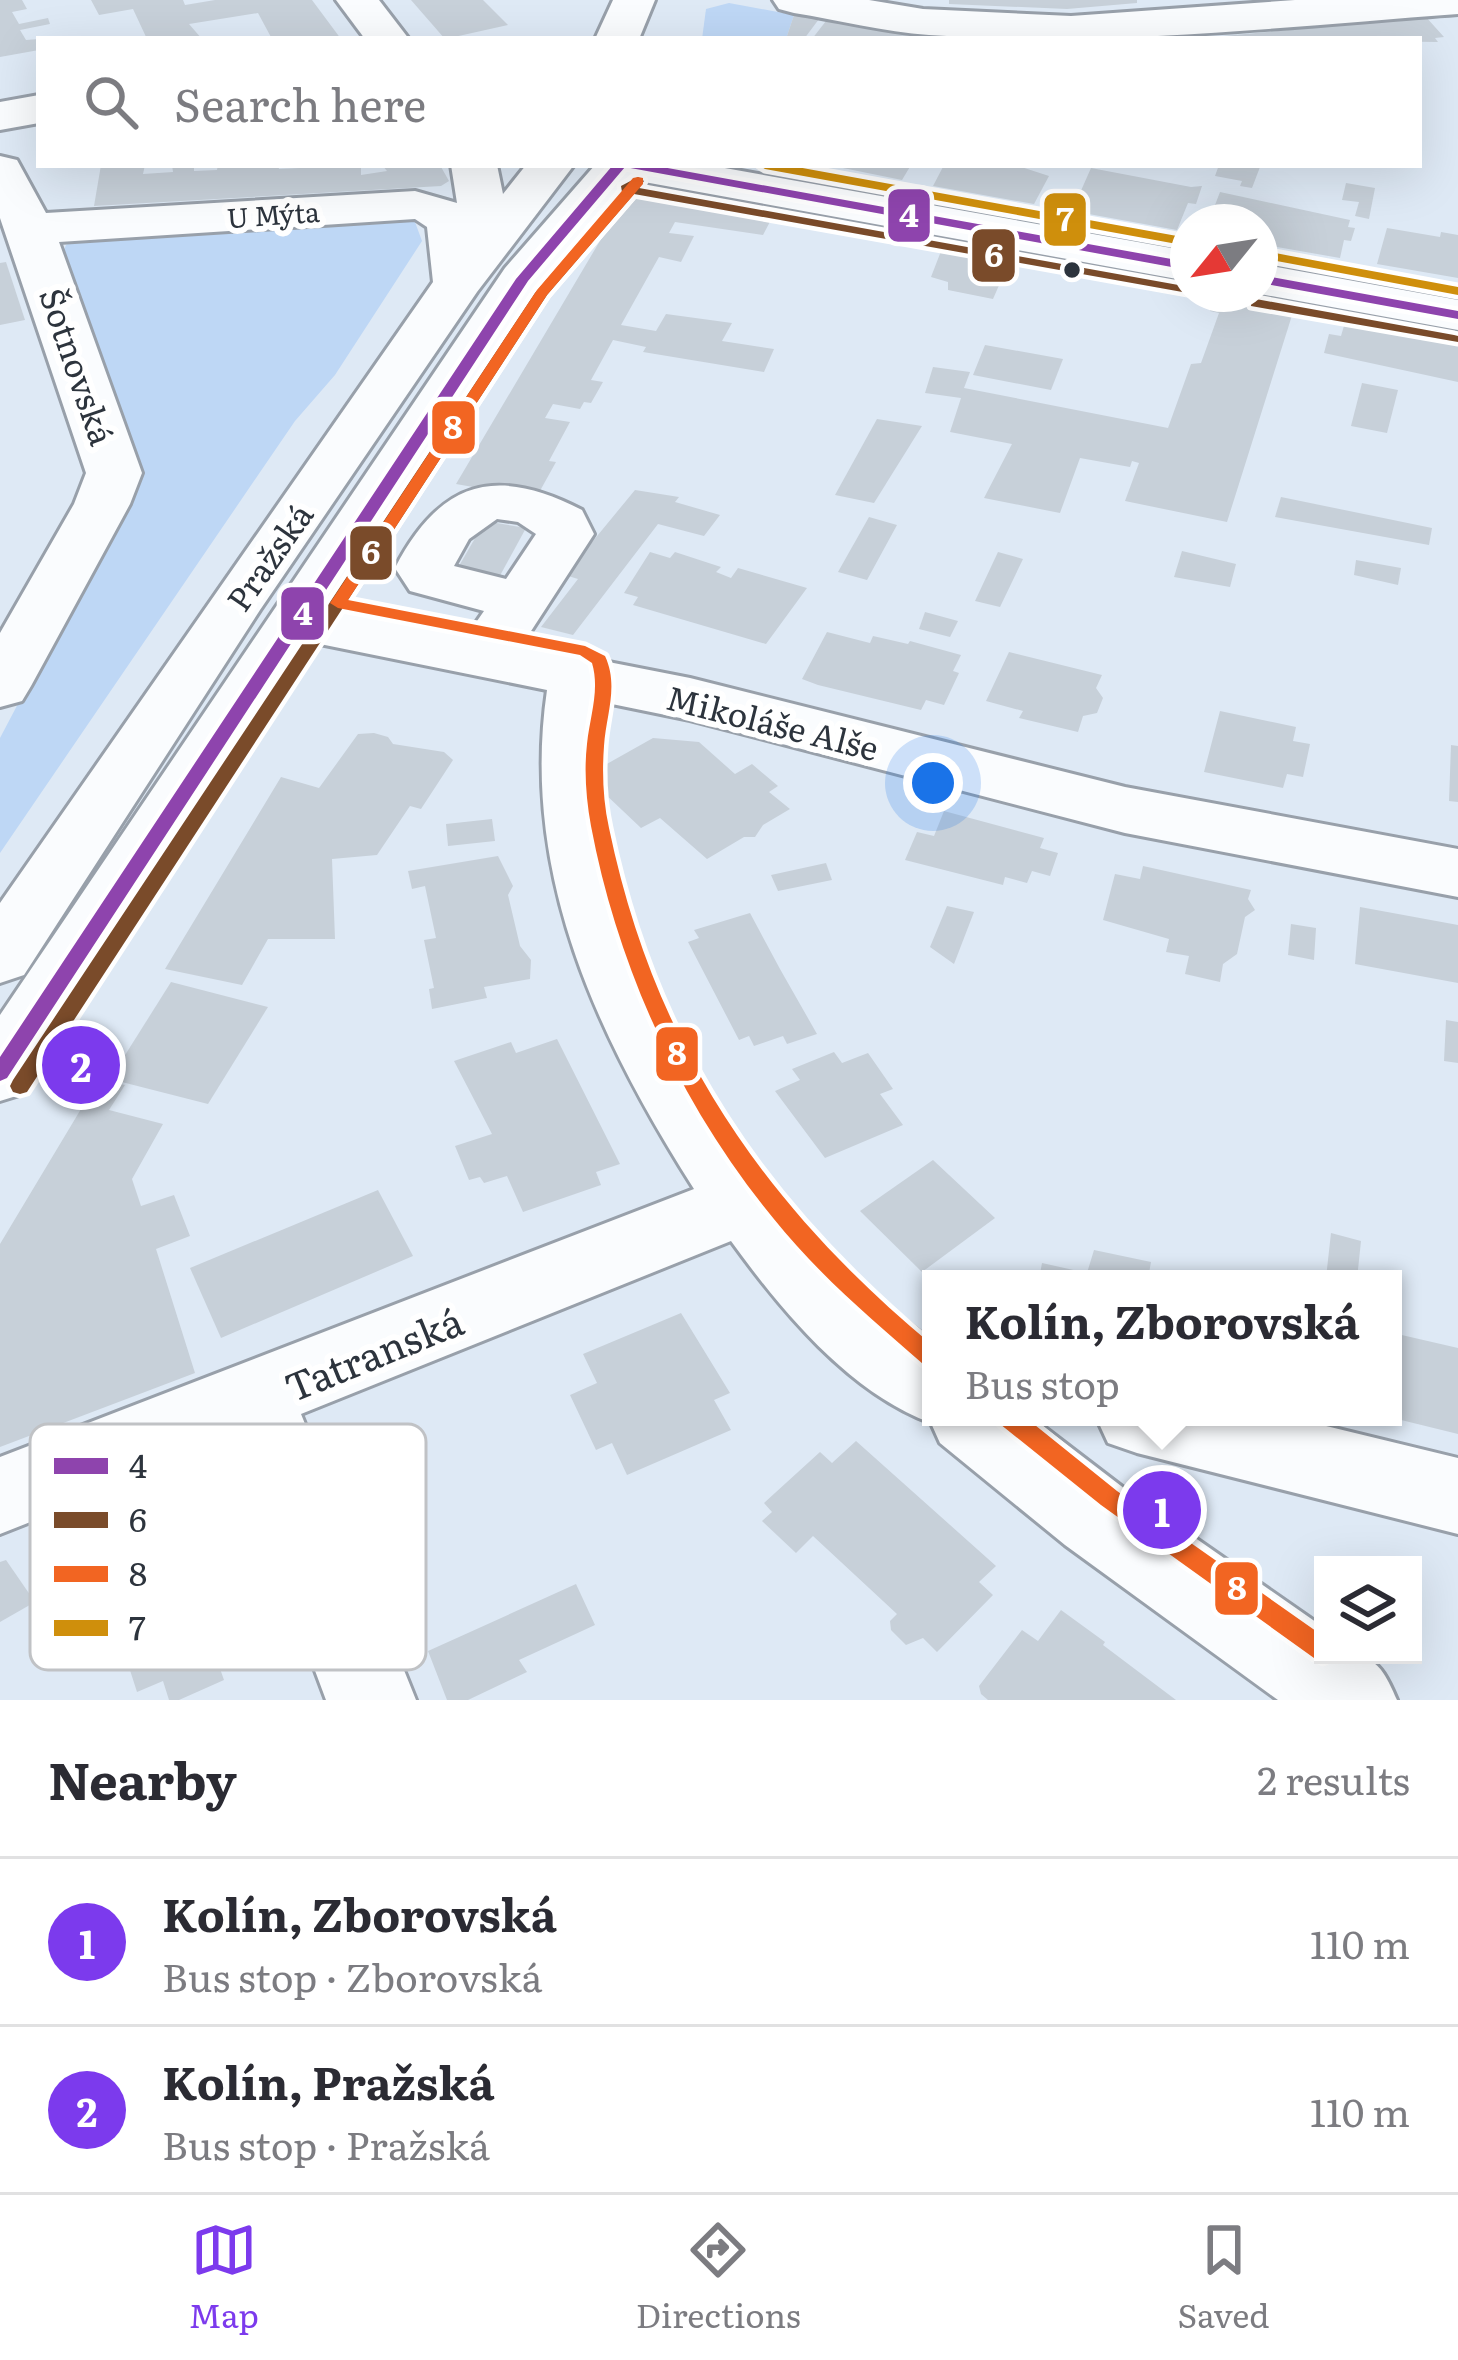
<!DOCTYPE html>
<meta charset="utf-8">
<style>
body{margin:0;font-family:Literata,serif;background:#f2f2f3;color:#2b2b33}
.controls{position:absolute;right:36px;bottom:36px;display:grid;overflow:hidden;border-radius:0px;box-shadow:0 12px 48px #0002}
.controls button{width:108px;height:108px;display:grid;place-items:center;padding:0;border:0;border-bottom:3px solid #e1e1e2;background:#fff;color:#2b2b33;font:60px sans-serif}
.compass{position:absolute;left:1170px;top:204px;width:108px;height:108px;border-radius:50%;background:#fff;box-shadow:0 12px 48px #0002;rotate:240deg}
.you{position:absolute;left:933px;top:783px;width:42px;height:42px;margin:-30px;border:9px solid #fff;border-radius:50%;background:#1a73e8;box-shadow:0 0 0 18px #1a73e833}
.badge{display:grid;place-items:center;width:78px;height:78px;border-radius:50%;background:#7c3aed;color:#fff;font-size:39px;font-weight:700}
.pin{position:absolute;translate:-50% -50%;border:6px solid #fff;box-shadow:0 3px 12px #0006}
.popup{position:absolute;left:922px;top:1270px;width:480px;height:156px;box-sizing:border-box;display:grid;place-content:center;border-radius:0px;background:#fff;filter:drop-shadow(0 3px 9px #0005);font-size:39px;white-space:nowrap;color:#7c7c81}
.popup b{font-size:45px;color:#2b2b33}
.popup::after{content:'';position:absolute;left:50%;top:100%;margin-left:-24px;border:24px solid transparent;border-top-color:#fff}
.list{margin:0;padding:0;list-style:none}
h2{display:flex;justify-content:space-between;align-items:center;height:156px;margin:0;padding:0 48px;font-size:51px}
h2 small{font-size:39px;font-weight:400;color:#7c7c81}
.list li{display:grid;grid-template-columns:78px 1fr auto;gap:36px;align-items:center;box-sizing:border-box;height:168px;padding:0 48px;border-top:3px solid #e1e1e2}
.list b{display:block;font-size:45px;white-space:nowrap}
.list p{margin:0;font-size:39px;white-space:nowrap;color:#7c7c81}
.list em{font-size:39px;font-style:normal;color:#7c7c81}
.icon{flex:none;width:66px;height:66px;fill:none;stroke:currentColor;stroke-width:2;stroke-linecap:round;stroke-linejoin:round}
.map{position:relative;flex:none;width:1458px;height:1700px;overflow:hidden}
.search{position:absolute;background:#fff;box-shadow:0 12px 48px #0002;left:36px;right:36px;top:36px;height:132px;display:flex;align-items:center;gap:30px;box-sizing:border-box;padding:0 42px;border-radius:0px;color:#7c7c81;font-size:45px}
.sheet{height:492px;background:#fff}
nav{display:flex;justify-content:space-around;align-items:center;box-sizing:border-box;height:168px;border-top:3px solid #e1e1e2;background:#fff;font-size:33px;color:#7c7c81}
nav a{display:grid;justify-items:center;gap:6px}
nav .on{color:#7c3aed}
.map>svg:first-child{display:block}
.green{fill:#bed7f5}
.building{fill:#c7d0d9}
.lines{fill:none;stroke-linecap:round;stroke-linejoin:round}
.minor-casing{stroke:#98a0aa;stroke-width:6}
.minor{fill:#fafcfe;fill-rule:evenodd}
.bus-1-casing{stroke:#fff;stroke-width:9}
.bus-2-casing{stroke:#fff;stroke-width:9}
.bus-3-casing{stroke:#fff;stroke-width:9}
.bus-4-casing{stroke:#fff;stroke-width:9}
.bus-1{fill:#8e44ad;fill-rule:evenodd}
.bus-2{fill:#7a4b2a;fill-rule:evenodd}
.bus-3{fill:#f26522;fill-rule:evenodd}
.bus-4{fill:#cf8f0c;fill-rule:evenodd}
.bus-dot{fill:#2d343d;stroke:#fff;stroke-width:4.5}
.labels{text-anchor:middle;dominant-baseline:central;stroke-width:12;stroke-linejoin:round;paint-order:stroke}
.far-street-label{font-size:27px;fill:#2d343d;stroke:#fff}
.street-label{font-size:33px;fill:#2d343d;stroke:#fff}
.near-street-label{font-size:39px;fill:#2d343d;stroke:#fff}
.key{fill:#fff;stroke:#c0c2c5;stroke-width:3}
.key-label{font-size:33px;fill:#2d343d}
.line-badge{stroke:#fff;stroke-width:4.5}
.badge-label{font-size:33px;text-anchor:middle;font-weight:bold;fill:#fff}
</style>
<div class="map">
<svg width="1458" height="1700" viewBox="0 0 1458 1700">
<rect width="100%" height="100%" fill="#dee9f5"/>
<g class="green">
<path d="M 729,3 L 794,15 L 786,39 L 702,39 L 706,9 Z"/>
<path d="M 405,217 L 415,222 L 422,241 L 335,375 L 295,421 L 0,853 L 0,738 L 142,468 L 61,257 L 66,245 L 81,237 L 290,222 L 293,228 L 378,224 Z"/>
</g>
<g class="building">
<path d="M 0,0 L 22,0 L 27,9 L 12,12 L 19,24 L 48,18 L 50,24 L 20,30 L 26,40 L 39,39 L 39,50 L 0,57 Z"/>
<path d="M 91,0 L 183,0 L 185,5 L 215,0 L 312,0 L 341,39 L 272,39 L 258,13 L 189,24 L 202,39 L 147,39 L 133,9 L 99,15 Z"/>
<path d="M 411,0 L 483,0 L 508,25 L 445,39 Z"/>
<path d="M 949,0 L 1137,0 L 1137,3 L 1067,9 L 949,4 Z"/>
<path d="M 794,15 L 819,19 L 804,39 L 786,39 Z"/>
<path d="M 1426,17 L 1444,37 L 1435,38 L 1438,42 L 1192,39 Z"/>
<path d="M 826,21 L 933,36 L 933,39 L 812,39 Z"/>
<path d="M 101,165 L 145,165 L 143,174 L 173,172 L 172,165 L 194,165 L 194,171 L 217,170 L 218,165 L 278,165 L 279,169 L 361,165 L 361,175 L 387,171 L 382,165 L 440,165 L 449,181 L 441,186 L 94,206 Z"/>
<path d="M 828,165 L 911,165 L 902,180 Z"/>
<path d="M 944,165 L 1015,165 L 1049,176 L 1034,204 L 933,186 Z"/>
<path d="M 1219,165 L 1246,165 L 1260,167 L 1252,188 L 1240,186 L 1242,181 L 1215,176 Z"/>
<path d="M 1091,168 L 1191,187 L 1202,186 L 1196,204 L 1188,203 L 1177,230 L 1072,211 Z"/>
<path d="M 1346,183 L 1375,188 L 1369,219 L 1355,216 L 1359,202 L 1342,200 Z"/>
<path d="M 1220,192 L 1350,220 L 1348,227 L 1355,228 L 1351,241 L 1344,240 L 1340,258 L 1260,244 L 1260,222 L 1216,222 L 1221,207 L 1215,205 Z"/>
<path d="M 657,195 L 773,216 L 763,235 L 675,222 L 669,233 L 694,236 L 681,262 L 659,257 L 621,325 L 656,331 L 666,314 L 732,323 L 722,341 L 774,349 L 764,372 L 643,352 L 646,347 L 613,340 L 591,380 L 603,382 L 591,403 L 584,402 L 580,409 L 553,404 L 545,418 L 570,422 L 549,461 L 556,462 L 536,498 L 456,484 L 620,207 L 635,198 Z"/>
<path d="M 1387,228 L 1440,237 L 1441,232 L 1458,235 L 1458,278 L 1377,264 Z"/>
<path d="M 943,246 L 1011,258 L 993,299 L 948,290 L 948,282 L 931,277 Z"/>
<path d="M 6,262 L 25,320 L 0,325 L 0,263 Z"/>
<path d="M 1215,295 L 1294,309 L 1227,522 L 1125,501 L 1139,463 L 1132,461 L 1130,467 L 1080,458 L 1060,513 L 984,498 L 1012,444 L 950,432 L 961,398 L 925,393 L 933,367 L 970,372 L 964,388 L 1168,428 L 1191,364 L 1201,363 L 1219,313 L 1210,311 Z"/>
<path d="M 1346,319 L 1458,339 L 1458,382 L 1324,353 L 1329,334 L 1341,336 Z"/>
<path d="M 985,345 L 1063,359 L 1051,390 L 973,375 Z"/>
<path d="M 1362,383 L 1398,390 L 1387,433 L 1351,426 Z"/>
<path d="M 877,419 L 922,426 L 874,503 L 835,495 Z"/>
<path d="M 635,490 L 679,497 L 675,502 L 720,515 L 704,536 L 658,524 L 573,635 L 541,627 L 578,579 L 565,575 Z"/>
<path d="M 1281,497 L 1432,528 L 1429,545 L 1275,517 Z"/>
<path d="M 869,517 L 897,525 L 867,580 L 838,572 Z"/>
<path d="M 485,521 L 526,528 L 484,605 L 441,597 Z"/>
<path d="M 1182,551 L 1236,564 L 1230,587 L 1174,577 Z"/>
<path d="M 650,552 L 670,558 L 675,552 L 721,567 L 716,572 L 731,578 L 738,568 L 807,588 L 766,644 L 633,605 L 638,597 L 624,593 Z"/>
<path d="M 998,552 L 1023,559 L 1000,607 L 975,601 Z"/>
<path d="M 1356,560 L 1401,568 L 1398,585 L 1354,575 Z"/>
<path d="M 925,612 L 958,621 L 950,637 L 919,629 Z"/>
<path d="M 827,632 L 870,643 L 873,636 L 908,644 L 910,641 L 961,655 L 953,671 L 959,673 L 944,705 L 926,700 L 921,710 L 818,685 L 802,679 Z"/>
<path d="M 1009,652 L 1102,675 L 1096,688 L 1103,698 L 1097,713 L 1083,716 L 1078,732 L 1019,718 L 1023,711 L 986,701 Z"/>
<path d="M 1220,711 L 1296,727 L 1293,741 L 1310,744 L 1303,777 L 1287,774 L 1283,788 L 1204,772 Z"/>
<path d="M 374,733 L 388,737 L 393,744 L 444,752 L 453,760 L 421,809 L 410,806 L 377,855 L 332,859 L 335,939 L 268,939 L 242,985 L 165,969 L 281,777 L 319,788 L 358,734 Z"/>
<path d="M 653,738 L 699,742 L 735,774 L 752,764 L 778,786 L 769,792 L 790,809 L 763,825 L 755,837 L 744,837 L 707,859 L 660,818 L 641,828 L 603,792 L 605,765 Z"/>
<path d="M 1451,745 L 1458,746 L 1458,802 L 1449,801 Z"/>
<path d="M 944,811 L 1044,838 L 1040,848 L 1058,853 L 1050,876 L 1032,871 L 1027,883 L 1005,877 L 1003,885 L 905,860 L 917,832 L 934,836 Z"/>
<path d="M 492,819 L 495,841 L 448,846 L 446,824 Z"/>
<path d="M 498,856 L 513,886 L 508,895 L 520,946 L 531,960 L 530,979 L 484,987 L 487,998 L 432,1009 L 429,989 L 434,988 L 424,940 L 436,938 L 425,886 L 412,889 L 408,871 Z"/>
<path d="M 826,863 L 832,880 L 778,891 L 771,875 Z"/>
<path d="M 1143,866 L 1251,890 L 1248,899 L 1255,910 L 1245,917 L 1237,954 L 1223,964 L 1220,982 L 1185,974 L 1189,956 L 1166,952 L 1169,939 L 1103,920 L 1115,874 L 1140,879 Z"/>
<path d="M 947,906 L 974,912 L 954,964 L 930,947 Z"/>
<path d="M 1360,907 L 1458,925 L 1458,983 L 1355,964 Z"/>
<path d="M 750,913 L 780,969 L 817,1034 L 787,1044 L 783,1036 L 754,1046 L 749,1036 L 739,1040 L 688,942 L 699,938 L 694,930 Z"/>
<path d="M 1291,924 L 1316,928 L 1314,960 L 1288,955 Z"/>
<path d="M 171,982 L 268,1007 L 208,1104 L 110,1079 Z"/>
<path d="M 1446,1020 L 1458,1022 L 1458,1063 L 1444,1061 Z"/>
<path d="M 557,1039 L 620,1164 L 596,1172 L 601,1185 L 523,1212 L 507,1176 L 484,1183 L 480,1177 L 469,1180 L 455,1146 L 492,1134 L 454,1061 L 511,1042 L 516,1053 Z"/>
<path d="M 834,1052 L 842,1063 L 868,1053 L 893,1089 L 880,1094 L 903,1125 L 825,1158 L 775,1091 L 800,1080 L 792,1069 Z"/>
<path d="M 99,1079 L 125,1085 L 109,1110 L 163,1124 L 132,1179 L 141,1206 L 174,1195 L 190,1236 L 156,1249 L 195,1373 L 0,1447 L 0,1244 Z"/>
<path d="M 933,1160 L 995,1218 L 922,1272 L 860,1211 Z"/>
<path d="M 378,1190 L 413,1256 L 221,1338 L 190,1268 Z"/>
<path d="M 1331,1233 L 1361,1241 L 1357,1279 L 1326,1278 Z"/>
<path d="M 1094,1250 L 1151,1262 L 1148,1279 L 1096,1279 L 1094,1273 L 1093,1279 L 1039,1279 L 1042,1263 L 1087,1273 Z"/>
<path d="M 681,1313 L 730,1393 L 714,1400 L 731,1430 L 627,1475 L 612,1443 L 596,1450 L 570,1395 L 597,1383 L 583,1354 Z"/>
<path d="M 1393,1333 L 1458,1348 L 1458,1434 L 1393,1418 Z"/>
<path d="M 856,1441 L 996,1566 L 979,1582 L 993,1595 L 937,1652 L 923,1638 L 906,1645 L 891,1630 L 890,1621 L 897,1614 L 813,1536 L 796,1553 L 762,1521 L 772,1512 L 764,1503 L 820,1452 L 832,1463 Z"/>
<path d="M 221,1548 L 255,1647 L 218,1663 L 224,1680 L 179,1700 L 169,1700 L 163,1681 L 137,1692 L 120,1639 L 132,1634 L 117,1589 Z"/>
<path d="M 6,1560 L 35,1602 L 0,1622 L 0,1562 Z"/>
<path d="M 576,1584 L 595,1625 L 519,1660 L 527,1672 L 468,1700 L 447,1700 L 428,1651 Z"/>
<path d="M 1061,1610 L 1105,1642 L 1103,1645 L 1176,1700 L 988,1700 L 981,1694 L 979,1686 L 1022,1630 L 1038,1641 Z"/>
</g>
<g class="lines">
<defs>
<g id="minor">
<path d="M 336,0 L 379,0 L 409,39 L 365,39 Z"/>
<path d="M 613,0 L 655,0 L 639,39 L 595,39 Z"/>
<path d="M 773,0 L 869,0 L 923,9 L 1071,16 L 1295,0 L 1458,0 L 1458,14 C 1282,27 1106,47 929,35 C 884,32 838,20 794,13 L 779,9 Z"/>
<path d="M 39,95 L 39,123 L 0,130 L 0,102 Z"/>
<path d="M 0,156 L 17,160 L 46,213 L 415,191 L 457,203 L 451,165 L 497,165 L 503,194 L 526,165 L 574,165 L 477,292 L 260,610 L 24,975 L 0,983 L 0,903 L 433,282 L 427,227 L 415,219 L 59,242 L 142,473 L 130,504 L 31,686 L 22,701 L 0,707 L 0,633 L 74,504 L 86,473 L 0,218 Z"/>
<path d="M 595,165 L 708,165 L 1188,251 L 1188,281 L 633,180 L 543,287 L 337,608 L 468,634 L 484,611 L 410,591 L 395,568 C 440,481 495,465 582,510 L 594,534 L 522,645 L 690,678 L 1125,787 L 1458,849 L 1458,897 L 1125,833 L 690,720 L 607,703 C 578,942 747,1201 931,1341 L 931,1417 L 1031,1417 L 1125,1489 L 1323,1627 L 1323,1655 C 1370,1655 1378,1655 1397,1700 L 1278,1700 L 1065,1545 L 940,1443 L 931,1423 C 849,1393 781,1310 731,1241 L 301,1414 L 416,1700 L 326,1700 L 230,1443 L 0,1534 L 0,1457 L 694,1189 C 598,1038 520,874 547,690 L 315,643 L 26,1093 L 0,1101 L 0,1015 L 505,268 ZM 497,519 L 518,522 L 536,534 L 506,579 L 454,566 L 469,539 Z"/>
<path d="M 1260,264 L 1458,300 L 1458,330 L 1260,294 Z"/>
<path d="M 1096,1417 L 1289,1417 L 1458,1458 L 1458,1534 L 1137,1453 L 1108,1443 Z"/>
</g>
</defs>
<use href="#minor" class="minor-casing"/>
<use href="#minor" class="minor"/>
<defs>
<g id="bus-1">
<path d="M 613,165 L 651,165 L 1188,262 L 1188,270 L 625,167 L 528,281 L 7,1078 L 0,1081 L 0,1057 L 516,279 Z"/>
<path d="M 1260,275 L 1458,311 L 1458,319 L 1260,283 Z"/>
</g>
<g id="bus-2">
<path d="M 638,177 L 644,181 L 639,188 L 1184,286 L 1188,287 L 1188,293 L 634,194 L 547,295 L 27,1092 L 20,1094 L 13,1092 L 10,1086 L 13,1080 L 535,293 L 622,192 L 621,186 Z"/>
<path d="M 1256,299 L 1454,335 L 1458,336 L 1458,342 L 1251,306 L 1251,300 Z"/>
</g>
<g id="bus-3">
<path d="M 638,177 L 643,178 L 643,184 L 547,295 L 348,600 L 585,646 L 605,656 C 619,686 606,715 604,746 C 602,772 603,801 609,828 C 654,1045 762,1203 931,1344 L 931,1367 L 923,1364 C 884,1330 845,1297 809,1259 C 697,1140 621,985 591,826 C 586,799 584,770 587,744 C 590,716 600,690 592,663 L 580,655 L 338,608 L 330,603 L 537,290 L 633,178 Z"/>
<path d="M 997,1417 L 1025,1417 L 1117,1491 L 1323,1636 L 1323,1655 L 1333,1655 L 1332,1658 L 1323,1662 L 1314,1658 L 1101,1505 L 1000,1424 Z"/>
</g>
<g id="bus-4">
<path d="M 759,165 L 786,165 L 1188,238 L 1188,246 L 765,169 Z"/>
<path d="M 1264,251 L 1458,287 L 1458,295 L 1260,258 L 1260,252 Z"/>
</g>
</defs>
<use href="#bus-1" class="bus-1-casing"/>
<use href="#bus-2" class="bus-2-casing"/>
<use href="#bus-3" class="bus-3-casing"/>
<use href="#bus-4" class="bus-4-casing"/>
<use href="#bus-1" class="bus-1"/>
<use href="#bus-2" class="bus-2"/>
<use href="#bus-3" class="bus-3"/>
<use href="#bus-4" class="bus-4"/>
</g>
<circle class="bus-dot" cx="1072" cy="270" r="10"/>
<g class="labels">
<g class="far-street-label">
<text transform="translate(273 213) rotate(-4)">U Mýta</text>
</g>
<g class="street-label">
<text transform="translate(79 366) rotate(71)">Šotnovská</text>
<text transform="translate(268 556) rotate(-55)">Pražská</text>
<text transform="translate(773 721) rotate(14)">Mikoláše Alše</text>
</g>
<g class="near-street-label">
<text transform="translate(373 1352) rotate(-22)">Tatranská</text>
</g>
</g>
<rect x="30" y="1424" width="396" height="246" rx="18" class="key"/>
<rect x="54" y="1458" width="54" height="16" fill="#8e44ad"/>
<rect x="54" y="1512" width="54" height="16" fill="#7a4b2a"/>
<rect x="54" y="1566" width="54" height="16" fill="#f26522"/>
<rect x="54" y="1620" width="54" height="16" fill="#cf8f0c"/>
<g class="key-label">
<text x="129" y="1478">4</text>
<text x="129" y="1532">6</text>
<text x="129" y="1586">8</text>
<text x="129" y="1640">7</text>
</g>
<g class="line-badge">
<rect x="886" y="187" width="46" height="57" rx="12" fill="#8e44ad"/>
<rect x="1042" y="191" width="46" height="57" rx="12" fill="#cf8f0c"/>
<rect x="970" y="227" width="47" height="57" rx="12" fill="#7a4b2a"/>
<rect x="430" y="399" width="47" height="57" rx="12" fill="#f26522"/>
<rect x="348" y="524" width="46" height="58" rx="12" fill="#7a4b2a"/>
<rect x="279" y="585" width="47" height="57" rx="12" fill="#8e44ad"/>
<rect x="654" y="1025" width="46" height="58" rx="12" fill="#f26522"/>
<rect x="1213" y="1560" width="47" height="57" rx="12" fill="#f26522"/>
</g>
<g class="badge-label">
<text x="909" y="227">4</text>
<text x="1065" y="231">7</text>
<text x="994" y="267">6</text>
<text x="453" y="439">8</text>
<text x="371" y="564">6</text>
<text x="303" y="625">4</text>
<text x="677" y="1065">8</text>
<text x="1237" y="1600">8</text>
</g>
</svg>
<div class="controls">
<button><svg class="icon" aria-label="layers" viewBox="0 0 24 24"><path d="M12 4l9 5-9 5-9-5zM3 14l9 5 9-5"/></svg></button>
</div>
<svg class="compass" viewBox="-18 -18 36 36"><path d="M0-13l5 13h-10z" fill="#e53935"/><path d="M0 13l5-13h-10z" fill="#7c7c81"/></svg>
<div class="you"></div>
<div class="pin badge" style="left:1162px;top:1510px">1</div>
<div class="popup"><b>Kolín, Zborovská</b>Bus stop</div>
<div class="pin badge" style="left:81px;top:1065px">2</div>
<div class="search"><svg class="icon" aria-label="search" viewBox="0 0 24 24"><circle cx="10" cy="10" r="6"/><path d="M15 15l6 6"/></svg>Search here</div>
</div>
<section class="sheet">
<h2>Nearby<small>2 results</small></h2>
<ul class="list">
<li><span class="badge">1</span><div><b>Kolín, Zborovská</b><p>Bus stop · Zborovská</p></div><em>110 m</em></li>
<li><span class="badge">2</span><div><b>Kolín, Pražská</b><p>Bus stop · Pražská</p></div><em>110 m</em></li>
</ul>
</section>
<nav>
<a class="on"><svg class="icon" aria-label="map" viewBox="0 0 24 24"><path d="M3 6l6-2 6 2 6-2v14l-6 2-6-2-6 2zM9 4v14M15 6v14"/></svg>Map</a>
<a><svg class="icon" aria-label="directions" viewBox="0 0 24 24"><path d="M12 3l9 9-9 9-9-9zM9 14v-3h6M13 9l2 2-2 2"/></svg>Directions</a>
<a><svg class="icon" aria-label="saved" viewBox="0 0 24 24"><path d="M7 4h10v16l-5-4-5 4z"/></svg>Saved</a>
</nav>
